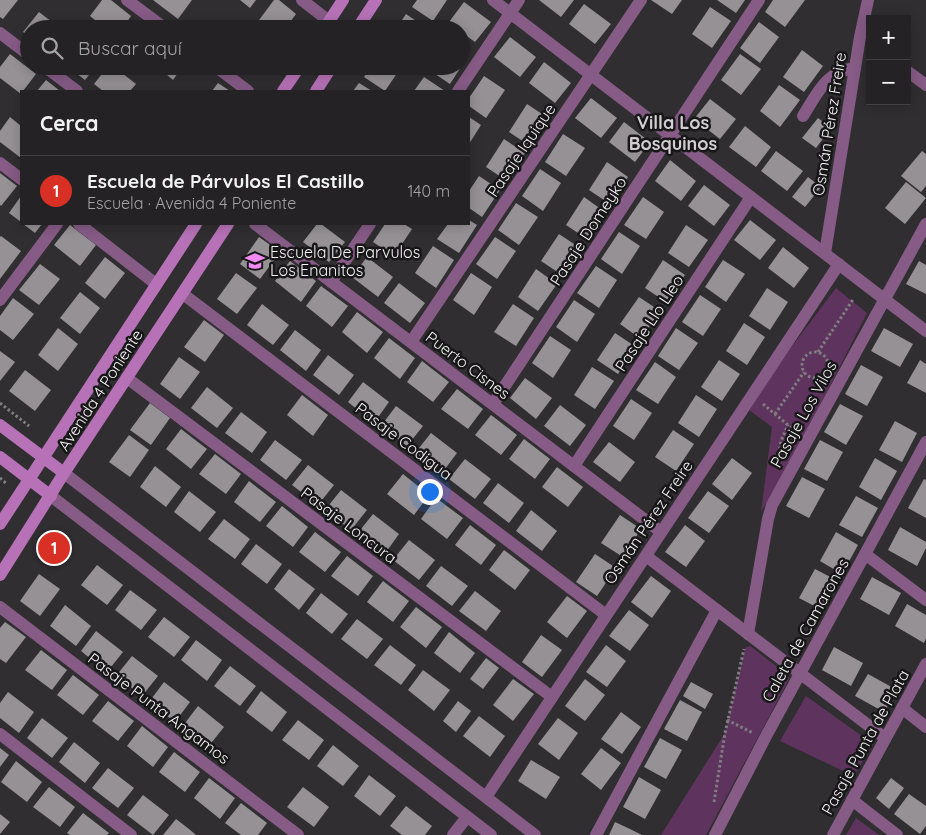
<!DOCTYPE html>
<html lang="es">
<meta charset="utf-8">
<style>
body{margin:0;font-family:Quicksand,sans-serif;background:#2d2a2d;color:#f1f3f6}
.controls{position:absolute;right:15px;top:15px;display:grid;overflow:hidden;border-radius:0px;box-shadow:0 2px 12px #0003}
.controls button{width:45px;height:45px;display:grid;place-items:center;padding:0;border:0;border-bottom:1px solid #423f42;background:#252225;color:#f1f3f6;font:25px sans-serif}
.you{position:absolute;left:429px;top:491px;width:18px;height:18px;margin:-12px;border:4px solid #fff;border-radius:50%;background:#1a73e8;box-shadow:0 0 0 8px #1a73e833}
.badge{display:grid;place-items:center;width:32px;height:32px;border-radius:50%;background:#d93025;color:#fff;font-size:16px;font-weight:700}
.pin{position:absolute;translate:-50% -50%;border:2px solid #fff;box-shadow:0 1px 5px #0006}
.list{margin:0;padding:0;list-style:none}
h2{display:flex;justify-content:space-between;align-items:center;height:65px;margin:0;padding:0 20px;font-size:21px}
h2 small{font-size:16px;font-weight:400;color:#a3a4a7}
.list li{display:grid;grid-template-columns:32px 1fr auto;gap:15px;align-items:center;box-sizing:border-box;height:70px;padding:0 20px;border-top:1px solid #423f42}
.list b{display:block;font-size:19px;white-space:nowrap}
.list p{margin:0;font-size:16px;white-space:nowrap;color:#a3a4a7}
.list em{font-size:16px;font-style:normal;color:#a3a4a7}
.icon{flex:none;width:28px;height:28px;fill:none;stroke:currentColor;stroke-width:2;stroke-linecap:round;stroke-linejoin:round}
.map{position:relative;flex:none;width:926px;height:835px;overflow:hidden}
.search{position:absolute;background:#252225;box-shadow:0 2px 12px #0003;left:20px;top:20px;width:450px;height:55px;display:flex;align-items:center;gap:12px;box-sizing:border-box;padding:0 18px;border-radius:28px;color:#a3a4a7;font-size:19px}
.panel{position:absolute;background:#252225;box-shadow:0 2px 12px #0003;left:20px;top:90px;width:450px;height:135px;border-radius:0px}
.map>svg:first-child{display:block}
.green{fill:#5e345e}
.building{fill:#959195}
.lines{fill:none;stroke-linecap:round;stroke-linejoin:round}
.path{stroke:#817e81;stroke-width:3;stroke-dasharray:2.5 2.5;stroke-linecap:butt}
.street{stroke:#865b86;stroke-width:12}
.secondary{stroke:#b772b7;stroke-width:12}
.labels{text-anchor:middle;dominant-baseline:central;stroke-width:5;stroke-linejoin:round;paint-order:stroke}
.street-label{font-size:16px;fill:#f3f1f3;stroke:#181718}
.poi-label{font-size:16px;fill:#f3f1f3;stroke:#181718;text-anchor:start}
.neighbourhood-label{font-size:18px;font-weight:bold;fill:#d2ced1;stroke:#181718}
</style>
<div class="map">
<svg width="926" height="835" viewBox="0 0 926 835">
<rect width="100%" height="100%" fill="#312e31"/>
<g class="green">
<path d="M 836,288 L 867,313 C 833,380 799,447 761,512 L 772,427 L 749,410 L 790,349 Z"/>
<path d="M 750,646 L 788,675 L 789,679 L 706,835 L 661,835 L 725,733 L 745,648 Z"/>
<path d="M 806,696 L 873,744 L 854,776 L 780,741 Z"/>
<path d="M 856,818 L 879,835 L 846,835 Z"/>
</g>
<g class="building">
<path d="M 0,0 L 18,0 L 3,19 L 0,17 Z"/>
<path d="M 102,0 L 111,0 L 131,16 L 122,29 L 106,29 L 90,16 Z"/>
<path d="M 153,0 L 192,0 L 178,19 Z"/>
<path d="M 240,0 L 256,0 L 250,8 Z"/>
<path d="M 274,0 L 279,0 L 296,14 L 285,29 L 262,29 L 256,24 Z"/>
<path d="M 417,0 L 447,0 L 433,21 L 412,7 Z"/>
<path d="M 539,0 L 574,0 L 561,17 Z"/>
<path d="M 651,0 L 682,0 L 672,14 Z"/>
<path d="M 717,0 L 745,0 L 736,13 Z"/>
<path d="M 773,0 L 805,0 L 785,27 L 765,12 Z"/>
<path d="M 464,2 L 491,22 L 475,42 L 461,32 L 461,29 L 457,29 L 449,22 Z"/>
<path d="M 584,4 L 611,24 L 595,44 L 569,24 Z"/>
<path d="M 710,7 L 731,21 L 712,48 L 692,34 Z"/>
<path d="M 39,12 L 52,22 L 60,29 L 29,29 L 29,37 L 23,32 Z"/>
<path d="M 406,14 L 428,29 L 396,29 Z"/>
<path d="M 759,22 L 779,37 L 760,63 L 740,48 Z"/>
<path d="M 510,37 L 536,57 L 520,77 L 494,57 Z"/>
<path d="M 802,50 L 823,66 L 804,92 L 783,77 Z"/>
<path d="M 461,52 L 468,56 L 450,84 L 429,70 L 431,66 L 461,66 Z"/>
<path d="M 10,54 L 36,74 L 23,91 L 21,91 L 21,94 L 0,78 L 0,67 Z"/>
<path d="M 740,54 L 761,69 L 741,95 L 721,80 Z"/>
<path d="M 544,62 L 571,83 L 555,103 L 529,83 Z"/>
<path d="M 67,66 L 96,66 L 85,80 Z"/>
<path d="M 108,66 L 113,66 L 136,84 L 130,91 L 103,91 L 94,84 Z"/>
<path d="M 162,66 L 183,66 L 173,80 L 160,69 Z"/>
<path d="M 371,66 L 402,66 L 385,91 L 364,77 Z"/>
<path d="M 484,76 L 505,90 L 486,118 L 469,106 L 469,98 Z"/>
<path d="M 424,77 L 445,91 L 414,91 Z"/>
<path d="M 46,80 L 60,91 L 37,91 Z"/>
<path d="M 218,83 L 230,91 L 212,91 Z"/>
<path d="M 359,83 L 372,91 L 353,91 Z"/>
<path d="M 779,85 L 800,100 L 780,127 L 760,111 Z"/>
<path d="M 591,98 L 617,118 L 601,138 L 575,118 Z"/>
<path d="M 710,99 L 736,119 L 720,139 L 694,119 Z"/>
<path d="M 527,104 L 548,118 L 530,146 L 509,132 Z"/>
<path d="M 10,117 L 21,126 L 21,158 L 0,142 L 0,131 Z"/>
<path d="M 469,117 L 481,125 L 469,144 Z"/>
<path d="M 818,118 L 831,128 L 816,148 L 802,138 Z"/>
<path d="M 624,122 L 650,142 L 635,162 L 609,142 Z"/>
<path d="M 745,126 L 771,147 L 756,167 L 729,147 Z"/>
<path d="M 563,134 L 585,148 L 566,176 L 545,162 Z"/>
<path d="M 504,139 L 525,153 L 507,181 L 486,167 Z"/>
<path d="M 776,151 L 803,171 L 787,191 L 761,171 Z"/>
<path d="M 922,151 L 926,154 L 926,186 L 921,192 L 901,176 Z"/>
<path d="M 670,160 L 696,181 L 681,201 L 655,181 Z"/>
<path d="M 607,162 L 628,177 L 610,204 L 589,190 Z"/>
<path d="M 540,169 L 561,183 L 543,211 L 522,196 Z"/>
<path d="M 0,173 L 17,186 L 1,206 L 0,205 Z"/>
<path d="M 479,176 L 500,190 L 482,217 L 469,208 L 469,191 Z"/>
<path d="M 808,177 L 821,187 L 805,207 L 792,197 Z"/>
<path d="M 906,182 L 926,198 L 905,224 L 885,208 Z"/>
<path d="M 704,185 L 730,205 L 714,226 L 688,206 Z"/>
<path d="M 21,196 L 21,222 L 9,213 Z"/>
<path d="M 584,197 L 605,212 L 587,239 L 566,225 Z"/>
<path d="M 643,197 L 664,212 L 646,239 L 624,225 Z"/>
<path d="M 516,203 L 538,217 L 519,245 L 498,230 Z"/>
<path d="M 469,220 L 477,225 L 459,253 L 437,239 L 448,224 L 469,224 Z"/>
<path d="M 750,220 L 776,240 L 760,260 L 734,240 Z"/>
<path d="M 23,224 L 42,224 L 35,233 Z"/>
<path d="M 317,224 L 321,224 L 345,242 L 329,262 L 303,242 Z"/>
<path d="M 385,224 L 404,224 L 412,229 L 394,256 L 373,242 Z"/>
<path d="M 70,225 L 96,245 L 80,266 L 54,245 Z"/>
<path d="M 686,225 L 708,240 L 689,267 L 668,253 Z"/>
<path d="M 619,232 L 640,246 L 622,274 L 601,259 Z"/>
<path d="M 559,234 L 580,248 L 562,275 L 541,261 Z"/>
<path d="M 1,236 L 21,251 L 0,279 L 0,237 Z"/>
<path d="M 259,237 L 280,252 L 260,279 L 240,264 Z"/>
<path d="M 495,237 L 516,251 L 497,279 L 476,264 Z"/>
<path d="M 433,246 L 454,260 L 436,288 L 415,273 Z"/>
<path d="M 783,247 L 809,268 L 794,288 L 768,268 Z"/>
<path d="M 105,257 L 125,273 L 105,299 L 85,283 Z"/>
<path d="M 367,257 L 393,277 L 378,297 L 352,277 Z"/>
<path d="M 663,260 L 685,275 L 666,302 L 645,288 Z"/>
<path d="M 723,260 L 745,274 L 726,302 L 705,287 Z"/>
<path d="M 290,261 L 316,281 L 301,302 L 275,281 Z"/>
<path d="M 919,261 L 926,265 L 926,294 L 906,284 Z"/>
<path d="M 40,264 L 60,279 L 39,305 L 19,290 Z"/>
<path d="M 596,266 L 617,280 L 599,308 L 577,293 Z"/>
<path d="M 536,269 L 557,284 L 538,311 L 518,297 Z"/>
<path d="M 236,273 L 257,288 L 237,314 L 217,299 Z"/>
<path d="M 471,273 L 492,287 L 474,315 L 453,300 Z"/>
<path d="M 399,283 L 425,303 L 410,323 L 384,303 Z"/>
<path d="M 321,286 L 348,306 L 332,327 L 306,306 Z"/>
<path d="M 767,288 L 788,302 L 770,330 L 749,316 Z"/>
<path d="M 80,292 L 100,308 L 80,334 L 60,318 Z"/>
<path d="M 700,295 L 721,309 L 703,336 L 682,322 Z"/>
<path d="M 639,297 L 660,311 L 641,339 L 620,324 Z"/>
<path d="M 13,298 L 34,314 L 13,340 L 0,330 L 0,316 Z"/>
<path d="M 574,300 L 595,314 L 577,342 L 556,327 Z"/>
<path d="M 262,304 L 289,325 L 273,345 L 247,325 Z"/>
<path d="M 513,304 L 534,318 L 516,346 L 494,332 Z"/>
<path d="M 357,312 L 383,332 L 367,353 L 342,332 Z"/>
<path d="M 204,320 L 224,335 L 205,362 L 184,347 Z"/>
<path d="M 744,323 L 765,337 L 747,365 L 726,351 Z"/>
<path d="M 58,328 L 78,344 L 58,371 L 38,355 Z"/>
<path d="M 676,328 L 698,343 L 679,370 L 658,356 Z"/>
<path d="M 884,328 L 913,344 L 900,367 L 871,351 Z"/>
<path d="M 295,330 L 321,350 L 306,371 L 280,350 Z"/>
<path d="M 615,333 L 636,347 L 618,374 L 597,360 Z"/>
<path d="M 550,336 L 571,350 L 553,378 L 532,363 Z"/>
<path d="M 389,338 L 415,358 L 400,379 L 374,358 Z"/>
<path d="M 0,351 L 15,362 L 0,381 Z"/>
<path d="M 328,355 L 354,375 L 339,395 L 313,375 Z"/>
<path d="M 179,357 L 200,372 L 180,399 L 160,384 Z"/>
<path d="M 719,360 L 740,374 L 722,401 L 701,387 Z"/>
<path d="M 920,360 L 926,364 L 926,393 L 907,383 Z"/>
<path d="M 422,361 L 449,382 L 433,402 L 407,382 Z"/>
<path d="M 655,362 L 676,377 L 658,404 L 636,390 Z"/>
<path d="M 861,365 L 883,377 L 867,406 L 845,394 Z"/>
<path d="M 592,367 L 614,381 L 595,409 L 574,395 Z"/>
<path d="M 25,370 L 51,390 L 35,411 L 9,391 Z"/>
<path d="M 525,378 L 552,398 L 536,419 L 510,398 Z"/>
<path d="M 363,382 L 389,402 L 374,423 L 348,402 Z"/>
<path d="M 207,387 L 233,408 L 217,428 L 191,408 Z"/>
<path d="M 457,389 L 483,409 L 468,429 L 441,409 Z"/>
<path d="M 302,395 L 328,415 L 313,436 L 287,415 Z"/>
<path d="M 696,395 L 717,409 L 699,437 L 678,423 Z"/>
<path d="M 631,399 L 652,413 L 634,440 L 613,426 Z"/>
<path d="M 150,403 L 170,418 L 151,445 L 130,430 Z"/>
<path d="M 840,404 L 863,416 L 846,445 L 824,432 Z"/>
<path d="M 560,405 L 586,425 L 570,446 L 544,426 Z"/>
<path d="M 396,406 L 423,426 L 407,446 L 381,426 Z"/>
<path d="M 241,412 L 267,432 L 252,453 L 225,433 Z"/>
<path d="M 491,415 L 517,435 L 501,455 L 475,435 Z"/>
<path d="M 895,421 L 917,433 L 902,462 L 879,450 Z"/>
<path d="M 181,429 L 207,449 L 191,469 L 166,449 Z"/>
<path d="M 673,430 L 694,444 L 676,471 L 655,457 Z"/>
<path d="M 431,433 L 457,453 L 442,473 L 415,453 Z"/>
<path d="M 129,435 L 149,450 L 130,477 L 109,462 Z"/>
<path d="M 524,439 L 550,459 L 535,479 L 509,459 Z"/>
<path d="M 275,440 L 302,460 L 286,480 L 260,460 Z"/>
<path d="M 820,440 L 843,452 L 827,481 L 804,469 Z"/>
<path d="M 609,442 L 635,462 L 620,482 L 593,462 Z"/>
<path d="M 215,454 L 241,474 L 226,494 L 199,474 Z"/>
<path d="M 732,458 L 752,473 L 732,500 L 712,484 Z"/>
<path d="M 875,458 L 897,471 L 881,500 L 859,487 Z"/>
<path d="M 465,459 L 491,479 L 475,499 L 449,479 Z"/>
<path d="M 308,465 L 334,485 L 318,505 L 292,485 Z"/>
<path d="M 155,466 L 181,487 L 166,507 L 140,487 Z"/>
<path d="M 557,467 L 583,487 L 568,507 L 542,487 Z"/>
<path d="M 403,474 L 429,495 L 414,515 L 387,494 Z"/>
<path d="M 802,477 L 825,489 L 809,518 L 786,506 Z"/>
<path d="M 924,479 L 926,480 L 926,518 L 908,508 Z"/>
<path d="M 249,481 L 276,502 L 260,522 L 234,502 Z"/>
<path d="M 498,483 L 524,503 L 509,523 L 483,503 Z"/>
<path d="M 341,490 L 367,510 L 351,530 L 325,510 Z"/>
<path d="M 189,491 L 216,512 L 200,532 L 174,512 Z"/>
<path d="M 708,491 L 729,506 L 709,533 L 688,518 Z"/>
<path d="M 856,496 L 878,508 L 862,537 L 839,525 Z"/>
<path d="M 436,498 L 463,518 L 447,539 L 421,519 Z"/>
<path d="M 282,506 L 308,527 L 293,547 L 266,526 Z"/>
<path d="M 531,510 L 557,531 L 542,551 L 516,531 Z"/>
<path d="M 373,514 L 399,534 L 384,555 L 357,534 Z"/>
<path d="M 620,515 L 641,529 L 623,557 L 601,543 Z"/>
<path d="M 224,519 L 250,539 L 235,559 L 208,539 Z"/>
<path d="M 470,525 L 496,545 L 481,565 L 455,545 Z"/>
<path d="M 685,525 L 705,541 L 686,567 L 665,552 Z"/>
<path d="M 900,527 L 926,542 L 926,548 L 917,566 L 888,550 Z"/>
<path d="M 315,532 L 341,552 L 325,572 L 299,552 Z"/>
<path d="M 836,532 L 858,545 L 842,574 L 820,561 Z"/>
<path d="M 409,540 L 435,560 L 419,580 L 393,560 Z"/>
<path d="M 256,544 L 282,564 L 267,584 L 241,564 Z"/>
<path d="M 504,550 L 530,570 L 515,590 L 489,570 Z"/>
<path d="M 595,554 L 616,568 L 597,596 L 576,582 Z"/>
<path d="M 347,556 L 373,576 L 358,596 L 331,576 Z"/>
<path d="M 97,565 L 123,585 L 107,605 L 81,585 Z"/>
<path d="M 441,566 L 468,586 L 452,606 L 426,586 Z"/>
<path d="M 289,569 L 315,589 L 299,610 L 274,589 Z"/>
<path d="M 815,569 L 838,581 L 822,610 L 799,598 Z"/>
<path d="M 39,574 L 60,589 L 40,616 L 20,601 Z"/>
<path d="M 651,576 L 671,591 L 652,618 L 631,602 Z"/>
<path d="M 872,577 L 901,593 L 889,615 L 860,599 Z"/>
<path d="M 383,581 L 409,601 L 393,622 L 367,602 Z"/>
<path d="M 130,590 L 157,610 L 141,630 L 115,610 Z"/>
<path d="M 475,591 L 501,611 L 486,631 L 459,611 Z"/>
<path d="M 321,593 L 348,614 L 332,634 L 306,613 Z"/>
<path d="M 567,596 L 587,611 L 567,638 L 547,622 Z"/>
<path d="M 907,604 L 926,615 L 926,638 L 924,643 L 895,626 Z"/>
<path d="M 65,605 L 91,626 L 76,646 L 50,626 Z"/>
<path d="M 416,607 L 442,627 L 426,648 L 400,627 Z"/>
<path d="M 629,610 L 649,625 L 630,651 L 609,636 Z"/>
<path d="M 164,617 L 190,637 L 174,657 L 148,637 Z"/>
<path d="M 357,619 L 383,639 L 367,659 L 341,639 Z"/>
<path d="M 5,622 L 26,637 L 6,663 L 0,659 L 0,628 Z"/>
<path d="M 96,631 L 123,652 L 107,672 L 81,651 Z"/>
<path d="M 449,632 L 475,653 L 460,673 L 434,653 Z"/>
<path d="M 541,635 L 562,650 L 542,677 L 522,662 Z"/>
<path d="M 196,640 L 222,660 L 207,681 L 181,660 Z"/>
<path d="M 390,645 L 416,665 L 401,685 L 374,665 Z"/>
<path d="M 606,645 L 626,661 L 607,687 L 586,672 Z"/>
<path d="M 834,647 L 863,663 L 851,686 L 822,670 Z"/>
<path d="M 41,650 L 67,670 L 52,690 L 25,670 Z"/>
<path d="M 132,656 L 158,676 L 142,696 L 116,676 Z"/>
<path d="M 486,658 L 499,668 L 483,689 L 470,679 Z"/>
<path d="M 230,666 L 256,686 L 240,706 L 214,686 Z"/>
<path d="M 423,670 L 450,690 L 434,711 L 408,690 Z"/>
<path d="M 868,674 L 897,690 L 884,712 L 855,696 Z"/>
<path d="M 73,675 L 99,695 L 83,715 L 57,695 Z"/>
<path d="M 513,679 L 534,694 L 513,721 L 493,705 Z"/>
<path d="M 585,679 L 605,695 L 585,721 L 565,706 Z"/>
<path d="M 164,682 L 190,702 L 175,722 L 149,702 Z"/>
<path d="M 691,682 L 713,694 L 705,709 L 683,696 Z"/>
<path d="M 261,691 L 287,712 L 272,732 L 246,712 Z"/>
<path d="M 8,692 L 34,712 L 19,733 L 0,718 L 0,703 Z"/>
<path d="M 680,700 L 702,712 L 687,741 L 664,729 Z"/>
<path d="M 108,701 L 134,721 L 118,741 L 92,721 Z"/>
<path d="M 458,701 L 471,711 L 456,732 L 443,721 Z"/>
<path d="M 198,706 L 224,727 L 208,747 L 182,727 Z"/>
<path d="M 621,712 L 641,727 L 622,754 L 601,739 Z"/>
<path d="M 479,716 L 505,736 L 490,757 L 463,736 Z"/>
<path d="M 42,718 L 68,738 L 52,758 L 27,738 Z"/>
<path d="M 558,718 L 578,733 L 559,760 L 538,744 Z"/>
<path d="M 298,720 L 324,740 L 309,760 L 282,740 Z"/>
<path d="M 142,726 L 168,747 L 153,767 L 127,746 Z"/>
<path d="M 660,738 L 682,750 L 666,779 L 644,767 Z"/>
<path d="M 74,742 L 100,763 L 85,783 L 59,762 Z"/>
<path d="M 333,745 L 359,766 L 343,786 L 317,766 Z"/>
<path d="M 0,748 L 9,755 L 0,767 Z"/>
<path d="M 601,748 L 621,763 L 601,790 L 581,774 Z"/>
<path d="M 174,752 L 200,772 L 185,792 L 159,772 Z"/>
<path d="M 531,760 L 560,777 L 546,799 L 518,781 Z"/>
<path d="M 16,761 L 42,782 L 27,802 L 1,782 Z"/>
<path d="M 108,768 L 134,788 L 118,808 L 92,788 Z"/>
<path d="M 369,775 L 396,796 L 380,816 L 354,796 Z"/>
<path d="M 639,777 L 661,790 L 645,819 L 623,807 Z"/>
<path d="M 209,778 L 235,798 L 220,819 L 194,798 Z"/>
<path d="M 891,778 L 904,788 L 889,809 L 876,798 Z"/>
<path d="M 49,787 L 75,807 L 60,827 L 33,807 Z"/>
<path d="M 303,787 L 329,807 L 314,827 L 287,807 Z"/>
<path d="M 909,794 L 926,806 L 926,826 L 920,834 L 894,814 Z"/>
<path d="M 143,795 L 169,815 L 153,835 L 127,815 Z"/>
<path d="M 241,803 L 267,823 L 258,835 L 241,835 L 225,823 Z"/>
<path d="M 406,806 L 432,826 L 425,835 L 402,835 L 390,826 Z"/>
<path d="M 83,813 L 109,833 L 107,835 L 70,835 L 67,833 Z"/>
<path d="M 0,814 L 10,822 L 0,834 Z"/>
<path d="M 176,819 L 189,829 L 196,835 L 163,835 Z"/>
<path d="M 615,822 L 630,829 L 642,835 L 609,835 Z"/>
</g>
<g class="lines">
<g class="path">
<circle cx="815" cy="365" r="13"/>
<path d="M 818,352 L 854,298"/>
<path d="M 0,403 L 29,426"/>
<path d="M 763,404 L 788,425 L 797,432"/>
<path d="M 775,414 L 804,372"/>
<path d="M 777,464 L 781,441 L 788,425"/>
<path d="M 0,478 L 7,484"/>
<path d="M 727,720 L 753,733"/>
<path d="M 714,802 L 725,733 L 744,649"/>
</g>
<g class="street">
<path d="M 127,0 L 166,29"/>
<path d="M 302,0 L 329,21"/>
<path d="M 493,0 L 926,331"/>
<path d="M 0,33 L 29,55"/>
<path d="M 44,66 L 77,91"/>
<path d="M 215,66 L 248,91"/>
<path d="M 907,71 L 926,85"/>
<path d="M 458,91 L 519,0"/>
<path d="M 803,116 C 817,94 826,71 855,68"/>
<path d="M 0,163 L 21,179"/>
<path d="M 79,224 L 156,284"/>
<path d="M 255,224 L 661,532"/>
<path d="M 825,253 L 860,37 L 868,0"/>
<path d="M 331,282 L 370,224"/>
<path d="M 183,294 L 606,615"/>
<path d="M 0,300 L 57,224"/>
<path d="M 411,342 L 641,0"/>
<path d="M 127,378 L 552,697"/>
<path d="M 493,404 L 759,0"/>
<path d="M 574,466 L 751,197"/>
<path d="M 64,473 L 535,835"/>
<path d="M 51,496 L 491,835"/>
<path d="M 865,554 L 926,600"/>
<path d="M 646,556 L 885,738"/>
<path d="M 0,607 L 298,835"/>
<path d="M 748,634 L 768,519 L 772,505 L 926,224"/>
<path d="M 902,708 L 926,727"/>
<path d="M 0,734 L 131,835"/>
<path d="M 486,797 L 839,264"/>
<path d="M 852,800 L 897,835"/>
<path d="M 453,835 L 467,817"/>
<path d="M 596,835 L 717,610"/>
<path d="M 715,835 L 765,738 L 926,442"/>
<path d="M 833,835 L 926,664"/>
</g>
<g class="secondary">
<path d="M 324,29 L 343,0"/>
<path d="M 357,29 L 376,0"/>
<path d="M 283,91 L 300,66"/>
<path d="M 316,91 L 332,66"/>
<path d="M 0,425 L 64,473"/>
<path d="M 0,457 L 51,496"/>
<path d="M 0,524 L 196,224"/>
<path d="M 0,575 L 64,473 L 228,224"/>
</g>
</g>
<defs>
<symbol id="school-bare" viewBox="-9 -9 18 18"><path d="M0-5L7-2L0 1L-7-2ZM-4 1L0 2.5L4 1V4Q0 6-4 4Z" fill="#f28af3" stroke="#181718" stroke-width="2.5" paint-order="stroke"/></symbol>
</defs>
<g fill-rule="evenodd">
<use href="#school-bare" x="241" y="247" width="28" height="28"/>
</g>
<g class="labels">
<g class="street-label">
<text transform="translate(829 124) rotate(-81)">Osmán Pérez Freire</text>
<text transform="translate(521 150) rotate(-56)">Pasaje Iquique</text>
<text transform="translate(588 231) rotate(-57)">Pasaje Domeyko</text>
<text transform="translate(649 323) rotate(-57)">Pasaje Llo Lleo</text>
<text transform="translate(468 365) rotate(37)">Puerto Cisnes</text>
<text transform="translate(100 390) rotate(-57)">Avenida 4 Poniente</text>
<text transform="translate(803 414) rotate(-61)">Pasaje Los Vilos</text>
<text transform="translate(404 441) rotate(37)">Pasaje Codigua</text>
<text transform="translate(648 522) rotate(-56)">Osmán Pérez Freire</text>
<text transform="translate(349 525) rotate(37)">Pasaje Loncura</text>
<text transform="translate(805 630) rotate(-61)">Caleta de Camarones</text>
<text transform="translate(159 708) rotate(37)">Pasaje Punta Angamos</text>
<text transform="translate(865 742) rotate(-61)">Pasaje Punta de Plata</text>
</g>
<g class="poi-label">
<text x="270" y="252">Escuela De Parvulos<tspan x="270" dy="18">Los Enanitos</tspan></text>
</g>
<g class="neighbourhood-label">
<text x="673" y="122">Villa Los<tspan x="673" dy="21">Bosquinos</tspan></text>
</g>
</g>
</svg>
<div class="controls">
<button>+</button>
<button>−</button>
</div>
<div class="you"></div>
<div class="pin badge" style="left:54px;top:548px">1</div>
<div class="search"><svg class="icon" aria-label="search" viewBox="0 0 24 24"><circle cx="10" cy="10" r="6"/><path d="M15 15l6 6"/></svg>Buscar aquí</div>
<section class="panel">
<h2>Cerca<small></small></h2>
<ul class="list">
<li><span class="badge">1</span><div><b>Escuela de Párvulos El Castillo</b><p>Escuela · Avenida 4 Poniente</p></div><em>140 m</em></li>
</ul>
</section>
</div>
